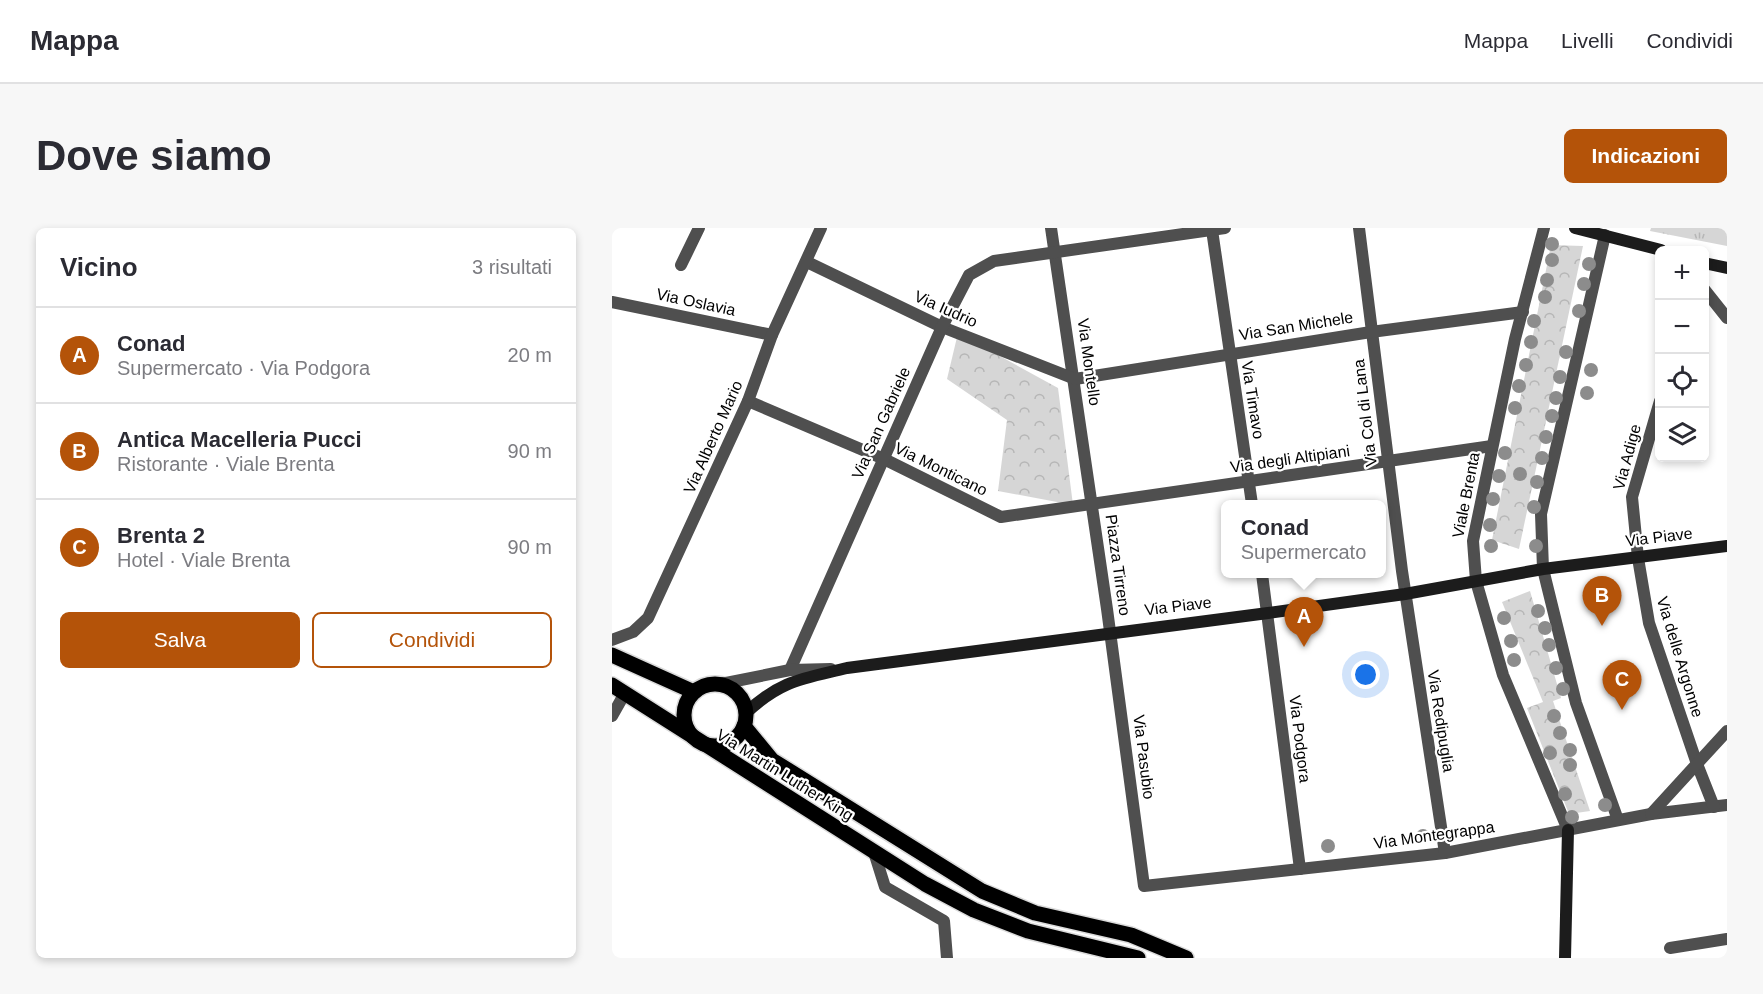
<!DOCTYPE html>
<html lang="it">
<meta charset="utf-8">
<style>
body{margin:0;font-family:Helvetica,sans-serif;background:#f7f7f7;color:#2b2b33}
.controls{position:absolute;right:18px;top:18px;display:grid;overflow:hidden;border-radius:9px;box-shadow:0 3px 9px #0003}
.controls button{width:54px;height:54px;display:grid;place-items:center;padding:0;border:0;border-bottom:2px solid #e1e1e2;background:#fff;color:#2b2b33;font:30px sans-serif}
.you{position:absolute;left:754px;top:447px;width:21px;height:21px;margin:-15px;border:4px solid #fff;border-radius:50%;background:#1a73e8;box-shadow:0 0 0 9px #1a73e833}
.badge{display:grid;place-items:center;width:39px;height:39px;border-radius:50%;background:#b45309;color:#fff;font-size:20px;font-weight:700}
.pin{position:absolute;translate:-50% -50px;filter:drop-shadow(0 2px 3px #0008)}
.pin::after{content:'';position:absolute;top:32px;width:21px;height:18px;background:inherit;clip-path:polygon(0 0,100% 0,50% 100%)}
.popup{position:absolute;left:609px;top:272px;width:165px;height:78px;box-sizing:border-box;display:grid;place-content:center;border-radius:9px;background:#fff;filter:drop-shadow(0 2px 4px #0005);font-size:20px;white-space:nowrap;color:#7c7c81}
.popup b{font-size:22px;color:#2b2b33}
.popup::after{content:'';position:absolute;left:50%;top:100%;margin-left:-12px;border:12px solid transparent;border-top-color:#fff}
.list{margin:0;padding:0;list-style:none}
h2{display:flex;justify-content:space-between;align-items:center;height:78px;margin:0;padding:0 24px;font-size:26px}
h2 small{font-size:20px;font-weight:400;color:#7c7c81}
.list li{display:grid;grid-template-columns:39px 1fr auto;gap:18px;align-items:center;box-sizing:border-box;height:96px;padding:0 24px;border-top:2px solid #e1e1e2}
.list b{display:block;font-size:22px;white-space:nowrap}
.list p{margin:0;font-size:20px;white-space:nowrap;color:#7c7c81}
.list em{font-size:20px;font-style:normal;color:#7c7c81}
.actions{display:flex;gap:12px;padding:18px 24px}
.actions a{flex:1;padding:14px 0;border:2px solid #b45309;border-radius:9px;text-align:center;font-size:21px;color:#b45309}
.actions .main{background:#b45309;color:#fff}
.icon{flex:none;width:33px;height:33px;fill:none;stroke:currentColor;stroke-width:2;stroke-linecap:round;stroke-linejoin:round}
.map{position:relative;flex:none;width:1115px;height:730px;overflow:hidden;border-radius:9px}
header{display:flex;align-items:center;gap:36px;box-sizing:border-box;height:84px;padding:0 30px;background:#fff;border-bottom:2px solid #e1e1e2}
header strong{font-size:28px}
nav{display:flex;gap:33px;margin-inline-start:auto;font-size:21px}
.intro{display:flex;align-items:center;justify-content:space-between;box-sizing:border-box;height:144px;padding:0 36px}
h1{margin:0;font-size:42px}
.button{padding:15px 27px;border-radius:9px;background:#b45309;color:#fff;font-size:21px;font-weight:700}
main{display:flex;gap:36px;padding:0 36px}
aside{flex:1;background:#fff;border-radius:9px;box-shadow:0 3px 9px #0003}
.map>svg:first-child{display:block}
.forest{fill:url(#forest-crowns)}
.park{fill:url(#park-tufts)}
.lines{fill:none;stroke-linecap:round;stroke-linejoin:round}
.primary-casing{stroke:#dbdbdb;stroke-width:18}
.street{stroke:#4f4f4f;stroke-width:12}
.secondary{stroke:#1c1c1c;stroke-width:12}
.primary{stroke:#000;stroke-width:15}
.tree{fill:#8c8c8c}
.labels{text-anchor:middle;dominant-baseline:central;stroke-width:4.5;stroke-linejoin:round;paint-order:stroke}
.street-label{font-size:16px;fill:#000;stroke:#fff}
</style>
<header>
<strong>Mappa</strong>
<nav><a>Mappa</a><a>Livelli</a><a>Condividi</a></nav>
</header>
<div class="intro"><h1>Dove siamo</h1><a class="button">Indicazioni</a></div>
<main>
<aside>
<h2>Vicino<small>3 risultati</small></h2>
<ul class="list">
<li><span class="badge">A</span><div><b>Conad</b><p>Supermercato · Via Podgora</p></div><em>20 m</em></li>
<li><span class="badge">B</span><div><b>Antica Macelleria Pucci</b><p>Ristorante · Viale Brenta</p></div><em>90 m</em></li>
<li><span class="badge">C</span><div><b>Brenta 2</b><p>Hotel · Viale Brenta</p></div><em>90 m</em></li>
</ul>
<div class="actions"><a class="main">Salva</a><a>Condividi</a></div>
</aside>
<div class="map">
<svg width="1115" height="730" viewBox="0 0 1115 730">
<defs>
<pattern id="forest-crowns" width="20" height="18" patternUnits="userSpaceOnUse" patternTransform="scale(1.5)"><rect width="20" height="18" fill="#d6d6d6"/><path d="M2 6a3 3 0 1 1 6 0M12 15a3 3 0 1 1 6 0" fill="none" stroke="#b6b6b6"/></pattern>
<pattern id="park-tufts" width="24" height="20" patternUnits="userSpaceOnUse" patternTransform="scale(1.5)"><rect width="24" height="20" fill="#d6d6d6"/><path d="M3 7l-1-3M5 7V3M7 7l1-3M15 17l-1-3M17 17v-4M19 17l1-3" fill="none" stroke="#b6b6b6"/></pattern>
</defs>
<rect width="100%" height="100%" fill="#fff"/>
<g class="forest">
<path d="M 939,17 L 971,18 L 907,321 L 880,312 Z"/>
<path d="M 346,105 L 446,160 L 461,277 L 386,263 L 395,192 L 335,151 Z"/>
<path d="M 918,363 L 949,470 L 941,473 L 978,583 L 957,586 L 915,480 L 931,474 L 890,374 Z"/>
</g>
<path class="park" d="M 1039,0 L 1115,0 L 1115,18 L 1038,3 Z"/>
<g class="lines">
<defs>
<g id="primary">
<path d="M 0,427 L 82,464"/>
<circle cx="103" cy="487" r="31"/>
<path d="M 0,457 L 313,656 L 362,682 L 416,703 L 526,730"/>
<path d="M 132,498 L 160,532 L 370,663 L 423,685 L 519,707 L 574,730"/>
</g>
</defs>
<use href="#primary" class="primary-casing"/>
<g class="street">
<path d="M 439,0 L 495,381 L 532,658 L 833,625 L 1039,586 L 1115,577"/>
<path d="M 747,0 L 790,343 L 833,625"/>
<path d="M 932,0 L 903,111 L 861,313 L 864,353 L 891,447 L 956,602"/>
<path d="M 600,2 L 640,276"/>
<path d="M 993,7 L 929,286 L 931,341 L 964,475 L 1006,592"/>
<path d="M 195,34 L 330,99 L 463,151 L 759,104 L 911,84"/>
<path d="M 69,37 L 87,0"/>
<path d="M 1092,61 L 1115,90"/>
<path d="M 0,74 L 160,107"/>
<path d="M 136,173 L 272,231 L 389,289 L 880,218"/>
<path d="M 1048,173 L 1020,269 L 1026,330 L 1037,395 L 1085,536 L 1102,579"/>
<path d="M 650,346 L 688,641"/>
<path d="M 0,412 L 21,404 L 36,390 L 136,173 L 160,107 L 209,0"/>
<path d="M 178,442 L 330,99 L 357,47 L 382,33 L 613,0"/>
<path d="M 109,456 L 178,442 L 219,441"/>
<path d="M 0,488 L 13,465"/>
<path d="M 1039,586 L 1115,503"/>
<path d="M 262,624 L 273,659 L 332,693 L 335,730"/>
<path d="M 1058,720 L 1115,711"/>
</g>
<g class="secondary">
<path d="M 963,0 L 1049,22"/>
<path d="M 1092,35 L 1115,40"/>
<path d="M 134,485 C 169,452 190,451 235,440 L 656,385 L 793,366 L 931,341 L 1115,318"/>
<path d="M 953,730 L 956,602"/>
</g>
<use href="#primary" class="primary"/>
</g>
<g class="tree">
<circle cx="940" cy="16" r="7"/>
<circle cx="940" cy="32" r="7"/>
<circle cx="977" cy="36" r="7"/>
<circle cx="935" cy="52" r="7"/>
<circle cx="972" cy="56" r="7"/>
<circle cx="933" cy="69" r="7"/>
<circle cx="967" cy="83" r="7"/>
<circle cx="922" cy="93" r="7"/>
<circle cx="919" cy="114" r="7"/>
<circle cx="954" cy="124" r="7"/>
<circle cx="914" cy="137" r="7"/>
<circle cx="979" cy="142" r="7"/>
<circle cx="948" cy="149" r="7"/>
<circle cx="907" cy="158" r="7"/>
<circle cx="975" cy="165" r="7"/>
<circle cx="944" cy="170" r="7"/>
<circle cx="903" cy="180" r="7"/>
<circle cx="940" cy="188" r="7"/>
<circle cx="934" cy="209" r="7"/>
<circle cx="893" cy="225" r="7"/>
<circle cx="930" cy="230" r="7"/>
<circle cx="908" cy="246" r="7"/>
<circle cx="887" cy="248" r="7"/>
<circle cx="925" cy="254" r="7"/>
<circle cx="881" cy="271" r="7"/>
<circle cx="922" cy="279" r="7"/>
<circle cx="878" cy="297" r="7"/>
<circle cx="879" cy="318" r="7"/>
<circle cx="924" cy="318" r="7"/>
<circle cx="926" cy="383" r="7"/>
<circle cx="892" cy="390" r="7"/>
<circle cx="933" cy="400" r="7"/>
<circle cx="899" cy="413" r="7"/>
<circle cx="937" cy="417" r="7"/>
<circle cx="902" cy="432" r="7"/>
<circle cx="944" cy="440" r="7"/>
<circle cx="951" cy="461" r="7"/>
<circle cx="942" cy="488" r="7"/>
<circle cx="948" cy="505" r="7"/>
<circle cx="958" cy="522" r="7"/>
<circle cx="938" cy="525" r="7"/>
<circle cx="958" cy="537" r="7"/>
<circle cx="953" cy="566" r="7"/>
<circle cx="993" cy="577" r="7"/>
<circle cx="960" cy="589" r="7"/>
<circle cx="811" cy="608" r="7"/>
<circle cx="716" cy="618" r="7"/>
</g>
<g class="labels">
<g class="street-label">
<text transform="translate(84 74) rotate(12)">Via Oslavia</text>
<text transform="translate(334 81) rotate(24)">Via Iudrio</text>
<text transform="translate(684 98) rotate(-9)">Via San Michele</text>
<text transform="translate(477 134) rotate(82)">Via Montello</text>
<text transform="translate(641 172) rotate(81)">Via Timavo</text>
<text transform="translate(753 185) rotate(-97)">Via Col di Lana</text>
<text transform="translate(269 195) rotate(-66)">Via San Gabriele</text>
<text transform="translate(101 209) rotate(-66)">Via Alberto Mario</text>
<text transform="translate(1015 229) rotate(-75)">Via Adige</text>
<text transform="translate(678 231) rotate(-8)">Via degli Altipiani</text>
<text transform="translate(329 241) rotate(26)">Via Monticano</text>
<text transform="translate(854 267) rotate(-79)">Viale Brenta</text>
<text transform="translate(1047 309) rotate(-7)">Via Piave</text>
<text transform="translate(506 337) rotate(82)">Piazza Tirreno</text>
<text transform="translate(566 378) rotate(-7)">Via Piave</text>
<text transform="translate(1068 429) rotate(73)">Via delle Argonne</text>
<text transform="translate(829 493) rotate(81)">Via Redipuglia</text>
<text transform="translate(688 511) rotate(83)">Via Podgora</text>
<text transform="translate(532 529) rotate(83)">Via Pasubio</text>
<text transform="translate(173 547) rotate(32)">Via Martin Luther King</text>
<text transform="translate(822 607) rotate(-8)">Via Montegrappa</text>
</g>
</g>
</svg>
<div class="controls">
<button>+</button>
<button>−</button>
<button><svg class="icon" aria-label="locate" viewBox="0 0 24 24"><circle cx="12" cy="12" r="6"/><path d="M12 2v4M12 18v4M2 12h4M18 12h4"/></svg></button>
<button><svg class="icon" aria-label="layers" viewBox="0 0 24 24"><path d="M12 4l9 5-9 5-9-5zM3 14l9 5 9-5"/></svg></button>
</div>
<div class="you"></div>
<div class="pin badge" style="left:692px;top:419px">A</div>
<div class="popup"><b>Conad</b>Supermercato</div>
<div class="pin badge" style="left:990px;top:398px">B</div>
<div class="pin badge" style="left:1010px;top:482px">C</div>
</div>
</main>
